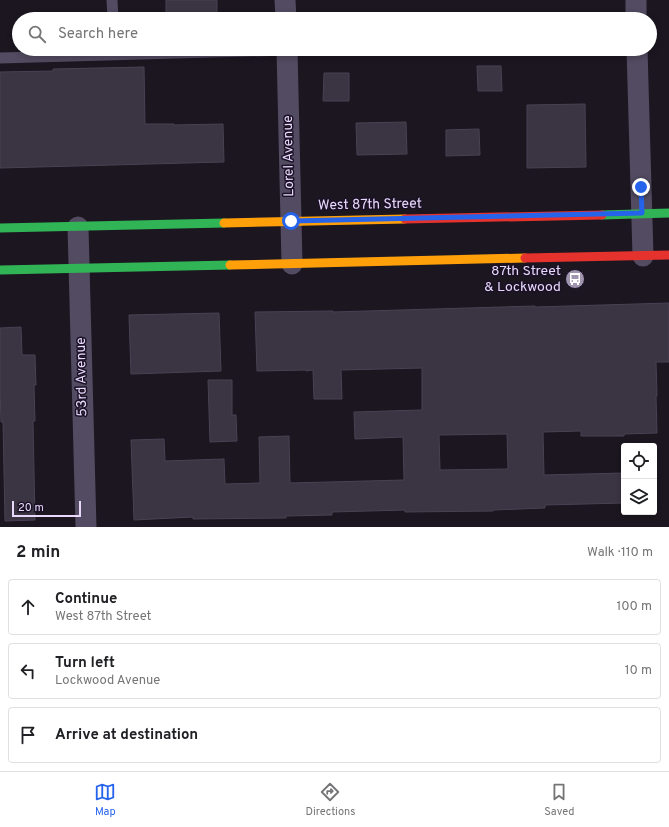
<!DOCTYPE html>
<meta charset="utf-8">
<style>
body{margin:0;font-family:Overpass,sans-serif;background:#f6f6f6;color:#202124}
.controls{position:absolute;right:12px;bottom:12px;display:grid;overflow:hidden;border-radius:4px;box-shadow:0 2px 6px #0003}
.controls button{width:36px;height:36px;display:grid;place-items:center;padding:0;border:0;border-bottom:1px solid #e0e0e0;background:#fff;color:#202124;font:20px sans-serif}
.scale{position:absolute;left:12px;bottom:10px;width:69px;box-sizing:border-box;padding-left:4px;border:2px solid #e7d8fc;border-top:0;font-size:11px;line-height:14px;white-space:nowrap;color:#e7d8fc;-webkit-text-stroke:3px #1a1125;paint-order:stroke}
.stop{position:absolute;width:12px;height:12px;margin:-9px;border:3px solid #2563eb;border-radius:50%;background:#fff}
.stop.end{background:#2563eb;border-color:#fff;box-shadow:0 1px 4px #0008}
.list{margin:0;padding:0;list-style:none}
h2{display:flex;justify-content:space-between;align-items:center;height:52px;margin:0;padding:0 16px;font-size:17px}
h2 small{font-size:13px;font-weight:400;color:#757577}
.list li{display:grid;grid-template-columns:26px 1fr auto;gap:12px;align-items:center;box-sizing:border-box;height:56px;margin:0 8px 8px;padding:0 8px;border:1px solid #e0e0e0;border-radius:4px}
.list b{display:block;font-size:15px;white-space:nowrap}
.list p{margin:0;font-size:13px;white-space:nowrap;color:#757577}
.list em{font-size:13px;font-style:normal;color:#757577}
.icon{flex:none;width:22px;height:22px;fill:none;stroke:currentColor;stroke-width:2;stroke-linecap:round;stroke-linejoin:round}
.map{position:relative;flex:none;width:669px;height:527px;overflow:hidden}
.search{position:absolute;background:#fff;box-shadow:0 2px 6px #0003;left:12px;right:12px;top:12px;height:44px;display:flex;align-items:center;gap:10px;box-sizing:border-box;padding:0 14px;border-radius:22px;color:#757577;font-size:15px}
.sheet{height:244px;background:#fff}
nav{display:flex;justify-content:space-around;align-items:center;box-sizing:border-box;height:56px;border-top:1px solid #e0e0e0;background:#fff;font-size:11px;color:#757577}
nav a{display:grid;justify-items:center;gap:2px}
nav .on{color:#2563eb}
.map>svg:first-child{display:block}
.building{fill:#3b3442;stroke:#4a4153;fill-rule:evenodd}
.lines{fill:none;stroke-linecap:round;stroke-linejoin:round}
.lane{stroke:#524b61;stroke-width:11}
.street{stroke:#524b61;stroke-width:21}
.fast{stroke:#30b455;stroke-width:9}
.slow{stroke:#ff9f0a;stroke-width:9}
.jam{stroke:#e5322d;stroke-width:9}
.route{stroke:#2563eb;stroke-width:5}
.labels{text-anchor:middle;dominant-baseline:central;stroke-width:3;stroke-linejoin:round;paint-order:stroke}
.street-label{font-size:14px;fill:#e7d8fc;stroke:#1a1125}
.poi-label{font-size:14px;fill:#e7d8fc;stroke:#1a1125;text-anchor:end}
</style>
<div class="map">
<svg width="669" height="527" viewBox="0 0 669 527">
<rect width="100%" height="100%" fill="#1b1620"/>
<g class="building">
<rect x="166" y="0" width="51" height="19"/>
<path d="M 477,66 L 501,66 L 502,91 L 478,91 Z"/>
<path d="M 144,67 L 145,124 L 174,124 L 174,125 L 223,124 L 224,162 L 0,168 L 0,72 L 53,71 L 53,69 Z"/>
<path d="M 324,73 L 349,73 L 349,101 L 323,101 Z"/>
<path d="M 585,104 L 586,167 L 527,168 L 527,105 Z"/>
<path d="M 406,122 L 407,154 L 357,155 L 356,123 Z"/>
<path d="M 479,129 L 480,155 L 446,156 L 446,130 Z"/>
<path d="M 669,303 L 669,362 L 656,362 L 657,396 L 656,396 L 657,433 L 624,434 L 624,436 L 581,436 L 581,431 L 543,432 L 544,475 L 624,473 L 624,503 L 545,505 L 545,508 L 493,510 L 493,511 L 405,512 L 405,510 L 332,512 L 332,515 L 286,516 L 286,518 L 193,519 L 193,517 L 134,520 L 131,440 L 164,439 L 165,461 L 224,459 L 225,484 L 260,483 L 259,437 L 289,436 L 290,483 L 404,480 L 403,437 L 355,439 L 354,412 L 422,410 L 422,368 L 341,370 L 342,399 L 314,399 L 313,370 L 306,371 L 306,370 L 257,371 L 255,312 L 333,311 L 333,312 L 535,306 L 535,307 ZM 507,434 L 508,469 L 440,470 L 439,435 Z"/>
<path d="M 219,313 L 221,371 L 131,374 L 129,315 Z"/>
<path d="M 21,327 L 22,355 L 35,355 L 36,385 L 34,385 L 35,421 L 33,421 L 35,520 L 5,521 L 3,422 L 1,422 L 0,389 L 0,328 Z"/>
<path d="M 208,380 L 232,380 L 232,415 L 236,415 L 237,441 L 210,442 Z"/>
</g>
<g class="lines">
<g class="lane">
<path d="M 112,0 L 113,19"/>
<path d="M 0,58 L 287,50"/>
</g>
<g class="street">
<path d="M 285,0 L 286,19"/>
<path d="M 636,0 L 636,19"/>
<path d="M 287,49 L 292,264"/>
<path d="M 637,49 L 643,256"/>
<path d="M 78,227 L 86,527"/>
</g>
<g class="fast">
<path d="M 602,215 L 669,213"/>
<path d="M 0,228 L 224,223"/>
<path d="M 0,270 L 230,265"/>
</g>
<g class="slow">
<path d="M 224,223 L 405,219"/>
<path d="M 230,265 L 525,258"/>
</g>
<g class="jam">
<path d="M 405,219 L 602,215"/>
<path d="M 525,258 L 669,255"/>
</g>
</g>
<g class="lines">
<path class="route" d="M 291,221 L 642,213 L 641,187"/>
</g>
<defs>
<symbol id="bus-disc" viewBox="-11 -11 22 22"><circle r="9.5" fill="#a094af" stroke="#1a1125"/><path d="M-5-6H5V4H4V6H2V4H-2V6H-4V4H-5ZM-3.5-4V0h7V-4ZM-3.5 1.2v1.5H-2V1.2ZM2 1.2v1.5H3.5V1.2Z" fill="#fff"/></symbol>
</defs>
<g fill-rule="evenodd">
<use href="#bus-disc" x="564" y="268" width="22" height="22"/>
</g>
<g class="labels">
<g class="street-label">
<text transform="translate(289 156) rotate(-91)">Lorel Avenue</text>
<text transform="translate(370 205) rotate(-1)">West 87th Street</text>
<text transform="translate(82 377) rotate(-91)">53rd Avenue</text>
</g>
<g class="poi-label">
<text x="561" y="271">87th Street<tspan x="561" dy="16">&amp; Lockwood</tspan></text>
</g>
</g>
</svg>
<div class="controls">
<button><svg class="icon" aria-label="locate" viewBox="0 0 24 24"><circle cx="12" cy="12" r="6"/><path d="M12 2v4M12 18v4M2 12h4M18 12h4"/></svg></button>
<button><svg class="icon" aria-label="layers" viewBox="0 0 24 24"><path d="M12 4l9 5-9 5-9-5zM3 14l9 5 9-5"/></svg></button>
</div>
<div class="scale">20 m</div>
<div class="stop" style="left:291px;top:221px"></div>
<div class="stop end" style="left:641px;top:187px"></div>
<div class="search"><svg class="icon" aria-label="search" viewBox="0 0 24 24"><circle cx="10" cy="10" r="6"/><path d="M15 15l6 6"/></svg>Search here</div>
</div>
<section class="sheet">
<h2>2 min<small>Walk · 110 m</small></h2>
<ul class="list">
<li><svg class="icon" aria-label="ahead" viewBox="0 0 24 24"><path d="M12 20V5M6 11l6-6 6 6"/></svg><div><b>Continue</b><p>West 87th Street</p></div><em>100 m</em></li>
<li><svg class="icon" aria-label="left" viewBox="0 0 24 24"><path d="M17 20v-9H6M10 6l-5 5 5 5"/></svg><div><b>Turn left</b><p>Lockwood Avenue</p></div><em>10 m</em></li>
<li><svg class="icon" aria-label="arrive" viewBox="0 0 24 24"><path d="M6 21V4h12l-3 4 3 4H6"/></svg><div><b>Arrive at destination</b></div></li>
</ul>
</section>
<nav>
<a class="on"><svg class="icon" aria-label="map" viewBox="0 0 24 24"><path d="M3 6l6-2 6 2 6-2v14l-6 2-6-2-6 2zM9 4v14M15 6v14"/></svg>Map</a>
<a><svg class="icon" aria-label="directions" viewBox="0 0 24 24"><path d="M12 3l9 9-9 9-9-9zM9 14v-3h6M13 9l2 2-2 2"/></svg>Directions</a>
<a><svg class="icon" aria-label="saved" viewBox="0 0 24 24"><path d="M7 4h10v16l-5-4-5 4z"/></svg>Saved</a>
</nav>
